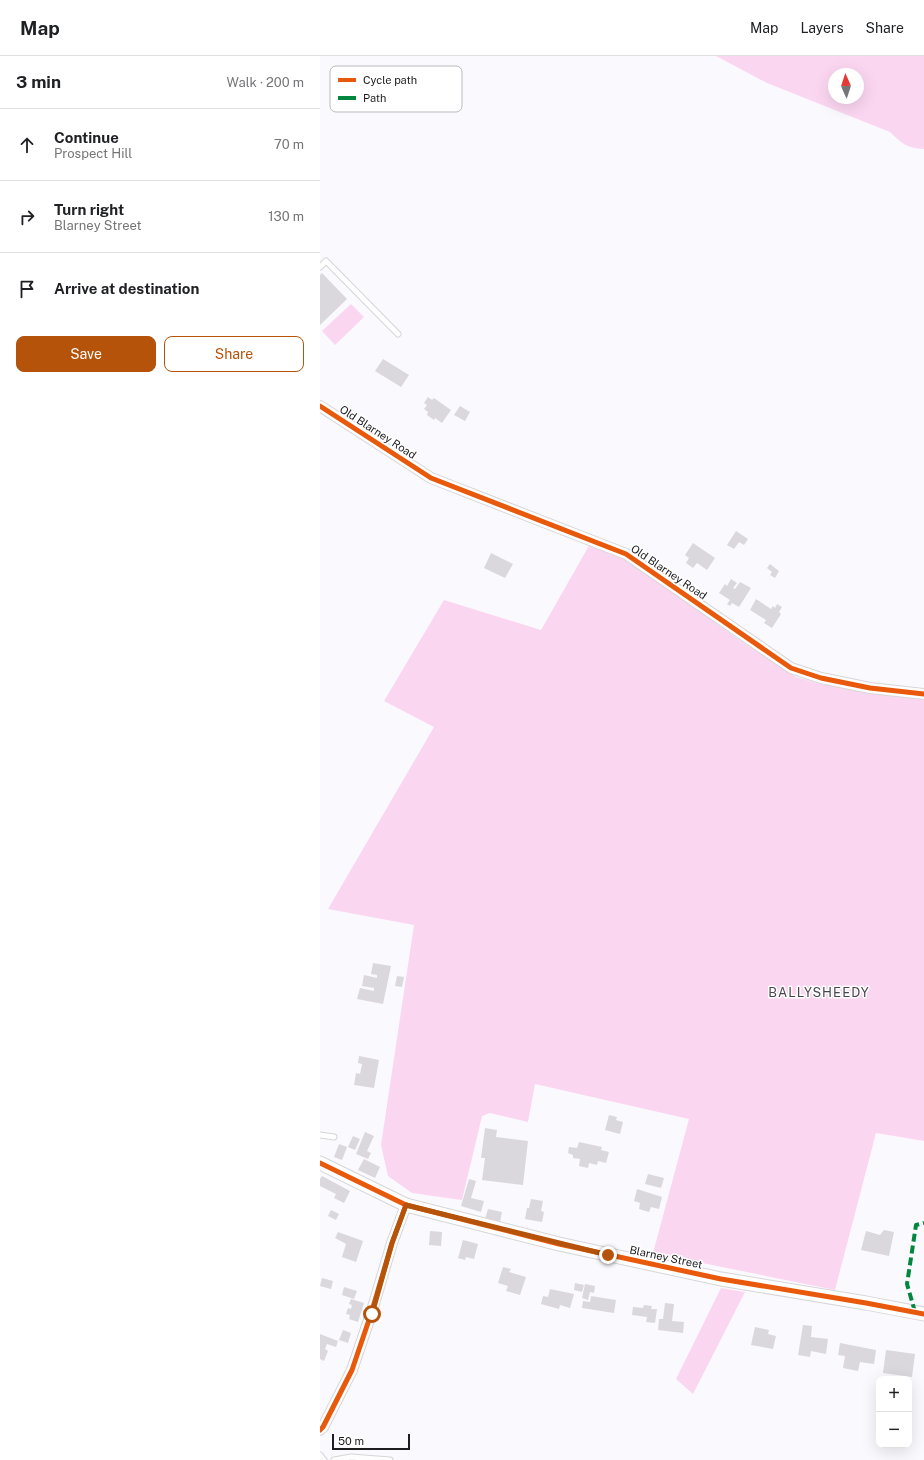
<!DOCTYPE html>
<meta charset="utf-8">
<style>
body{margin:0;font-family:"Public Sans",sans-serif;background:#f6f6f6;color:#202124}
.controls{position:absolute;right:12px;bottom:12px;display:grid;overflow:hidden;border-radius:8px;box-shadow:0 4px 16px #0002}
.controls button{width:36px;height:36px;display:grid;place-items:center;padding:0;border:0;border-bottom:1px solid #e0e0e0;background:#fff;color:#202124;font:20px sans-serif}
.compass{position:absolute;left:508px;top:12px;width:36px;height:36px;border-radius:50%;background:#fff;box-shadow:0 4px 16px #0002;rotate:357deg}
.scale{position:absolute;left:12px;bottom:10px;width:78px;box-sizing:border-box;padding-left:4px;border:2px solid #1d1c1f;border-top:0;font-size:11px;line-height:14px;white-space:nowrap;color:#1d1c1f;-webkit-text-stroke:3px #fff;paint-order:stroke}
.stop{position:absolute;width:12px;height:12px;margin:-9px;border:3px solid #b45309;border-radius:50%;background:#fff}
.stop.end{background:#b45309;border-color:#fff;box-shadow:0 1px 4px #0008}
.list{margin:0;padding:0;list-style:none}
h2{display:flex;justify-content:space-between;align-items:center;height:52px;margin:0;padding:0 16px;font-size:17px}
h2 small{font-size:13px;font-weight:400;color:#757577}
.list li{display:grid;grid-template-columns:26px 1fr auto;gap:12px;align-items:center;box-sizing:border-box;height:72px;padding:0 16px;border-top:1px solid #e0e0e0}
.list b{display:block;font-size:15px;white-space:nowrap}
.list p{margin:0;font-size:13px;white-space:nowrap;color:#757577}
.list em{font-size:13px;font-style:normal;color:#757577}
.actions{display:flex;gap:8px;padding:12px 16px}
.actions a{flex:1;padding:9px 0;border:1px solid #b45309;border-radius:8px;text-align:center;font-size:14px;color:#b45309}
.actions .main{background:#b45309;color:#fff}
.icon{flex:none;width:22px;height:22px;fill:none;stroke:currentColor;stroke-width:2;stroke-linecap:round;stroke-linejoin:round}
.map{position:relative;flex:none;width:604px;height:1404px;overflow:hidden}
header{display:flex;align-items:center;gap:24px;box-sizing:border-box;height:56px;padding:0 20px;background:#fff;border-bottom:1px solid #e0e0e0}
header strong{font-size:19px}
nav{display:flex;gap:22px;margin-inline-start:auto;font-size:14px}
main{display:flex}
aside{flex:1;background:#fff}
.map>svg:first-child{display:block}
.green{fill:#fbd6f1;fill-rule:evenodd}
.building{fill:#dad8dc}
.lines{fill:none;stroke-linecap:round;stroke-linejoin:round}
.service-casing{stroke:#d6d6d9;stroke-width:7}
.minor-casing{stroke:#d6d6d9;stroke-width:12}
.tertiary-casing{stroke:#d6d6d9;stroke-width:15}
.service{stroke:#fefeff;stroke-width:5}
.minor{stroke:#fefeff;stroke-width:10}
.tertiary{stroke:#fefeff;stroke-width:13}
.quiet{stroke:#00873e;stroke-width:4;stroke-dasharray:8 4;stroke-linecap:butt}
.cycleway-casing{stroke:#fff;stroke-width:8}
.cycleway{stroke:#e8590c;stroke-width:5}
.route{stroke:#b45309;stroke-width:5}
.labels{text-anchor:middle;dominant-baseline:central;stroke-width:3;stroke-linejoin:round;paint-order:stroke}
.street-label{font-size:11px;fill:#1d1c1f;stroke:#fff}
.quarter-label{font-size:13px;letter-spacing:1px;fill:#48474d;stroke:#fff}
.key{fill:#fff;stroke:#bbbbbc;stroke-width:1}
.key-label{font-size:11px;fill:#1d1c1f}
</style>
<header>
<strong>Map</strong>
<nav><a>Map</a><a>Layers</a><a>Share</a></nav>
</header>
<main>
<aside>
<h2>3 min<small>Walk · 200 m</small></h2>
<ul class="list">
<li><svg class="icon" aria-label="ahead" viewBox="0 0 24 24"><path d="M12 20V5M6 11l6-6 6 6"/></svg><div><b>Continue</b><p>Prospect Hill</p></div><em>70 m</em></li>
<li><svg class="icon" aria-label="right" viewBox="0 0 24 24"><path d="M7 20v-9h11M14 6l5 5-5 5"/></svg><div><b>Turn right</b><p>Blarney Street</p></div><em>130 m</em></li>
<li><svg class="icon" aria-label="arrive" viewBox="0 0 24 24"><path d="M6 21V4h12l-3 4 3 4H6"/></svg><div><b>Arrive at destination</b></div></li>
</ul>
<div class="actions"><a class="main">Save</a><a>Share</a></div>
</aside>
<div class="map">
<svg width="604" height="1404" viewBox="0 0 604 1404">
<rect width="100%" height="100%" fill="#faf9fe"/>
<g class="green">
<path d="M 396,0 L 604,0 L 604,93 C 586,92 583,88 570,76 L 447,27 ZM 514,18 L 538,18 L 538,42 L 514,42 Z"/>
<path d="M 31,248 L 44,261 L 15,289 L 2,275 Z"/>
<path d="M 270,488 L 302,501 L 425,588 L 476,621 L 500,628 L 604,644 L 604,1085 L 556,1077 L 515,1234 L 333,1197 L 369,1063 L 215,1028 L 208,1066 L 170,1057 L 162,1060 L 142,1144 L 92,1137 L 68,1120 L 61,1089 L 94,869 L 8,853 L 114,671 L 64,645 L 124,544 L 221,574 Z"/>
<path d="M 401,1232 L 425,1236 L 373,1338 L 356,1323 Z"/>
</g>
<g class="building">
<path d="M 2,217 L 27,243 L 0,269 L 0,219 Z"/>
<path d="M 63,303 L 89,319 L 81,331 L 55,315 Z"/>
<path d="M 108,341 L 112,344 L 114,342 L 131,354 L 122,367 L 115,362 L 114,364 L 107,359 L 108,356 L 104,353 L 107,349 L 104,347 Z"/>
<path d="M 140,350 L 150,356 L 145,365 L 134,359 Z"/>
<path d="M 416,475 L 428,483 L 424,489 L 419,486 L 414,493 L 407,489 Z"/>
<path d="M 373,487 L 395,502 L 387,514 L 377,507 L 373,512 L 366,507 L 369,502 L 365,499 Z"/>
<path d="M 171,497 L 193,508 L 185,522 L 164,512 Z"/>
<path d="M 450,508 L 459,515 L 455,522 L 450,519 L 452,516 L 447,512 Z"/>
<path d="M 411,523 L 417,527 L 413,532 L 415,533 L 420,526 L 431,532 L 419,551 L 412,547 L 410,550 L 407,548 L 410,544 L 399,537 L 405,528 L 407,530 Z"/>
<path d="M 436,543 L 451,553 L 453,550 L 455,552 L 457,548 L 462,551 L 459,556 L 461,558 L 452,572 L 444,567 L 446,564 L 430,554 Z"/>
<path d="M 53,907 L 71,910 L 63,948 L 37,943 L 40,932 L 54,935 L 54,932 L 42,930 L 44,919 L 57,922 L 57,919 L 51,918 Z"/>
<path d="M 77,920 L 84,921 L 82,931 L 75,930 Z"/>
<path d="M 39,1000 L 59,1004 L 54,1032 L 34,1029 L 36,1017 L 40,1018 L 42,1008 L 38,1007 Z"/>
<path d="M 289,1059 L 297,1061 L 296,1064 L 303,1066 L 300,1078 L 285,1074 Z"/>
<path d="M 165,1072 L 177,1074 L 176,1081 L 208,1085 L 203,1129 L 162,1124 L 165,1102 L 161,1102 Z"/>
<path d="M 45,1076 L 54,1080 L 47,1095 L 51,1097 L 48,1103 L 36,1098 Z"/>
<path d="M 33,1080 L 40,1083 L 35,1094 L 28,1091 Z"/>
<path d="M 259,1086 L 282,1091 L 281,1094 L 289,1096 L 286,1107 L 278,1105 L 277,1109 L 269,1107 L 268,1112 L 259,1110 L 260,1103 L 253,1102 L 253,1099 L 248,1097 L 249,1091 L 257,1092 Z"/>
<path d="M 19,1088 L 27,1091 L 22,1104 L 14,1101 Z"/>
<path d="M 44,1103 L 60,1111 L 55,1122 L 38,1114 Z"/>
<path d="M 328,1118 L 344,1122 L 341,1132 L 325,1128 Z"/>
<path d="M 2,1120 L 30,1135 L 24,1147 L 14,1142 L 16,1138 L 0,1130 L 0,1123 Z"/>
<path d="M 149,1123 L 156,1125 L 151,1142 L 164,1145 L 161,1156 L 141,1150 Z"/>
<path d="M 317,1133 L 342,1141 L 339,1153 L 331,1151 L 329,1156 L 319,1153 L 320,1147 L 314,1145 Z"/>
<path d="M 211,1143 L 223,1145 L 221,1155 L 224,1156 L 222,1166 L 205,1163 L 207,1152 L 209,1152 Z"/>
<path d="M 168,1153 L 182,1156 L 180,1166 L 165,1163 Z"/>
<path d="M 11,1154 L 19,1158 L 16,1164 L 8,1160 Z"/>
<path d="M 564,1174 L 574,1176 L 569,1200 L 541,1194 L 546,1175 L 560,1179 Z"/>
<path d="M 110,1175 L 122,1176 L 121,1190 L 109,1189 Z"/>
<path d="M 18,1176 L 43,1185 L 36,1206 L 22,1201 L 26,1188 L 15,1182 Z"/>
<path d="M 143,1184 L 158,1188 L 154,1203 L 146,1201 L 145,1204 L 138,1202 Z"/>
<path d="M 183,1211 L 191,1213 L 189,1216 L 206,1221 L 200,1239 L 186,1235 L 188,1230 L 178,1227 Z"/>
<path d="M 2,1222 L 13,1225 L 11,1233 L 0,1230 Z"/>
<path d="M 255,1227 L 264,1229 L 262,1236 L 254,1234 Z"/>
<path d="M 265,1228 L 275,1230 L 274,1237 L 270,1236 L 268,1244 L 262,1242 Z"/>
<path d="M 24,1231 L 37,1235 L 34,1243 L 22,1239 Z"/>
<path d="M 230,1233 L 254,1238 L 250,1252 L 240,1249 L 239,1253 L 221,1248 L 223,1240 L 228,1241 Z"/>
<path d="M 271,1240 L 296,1244 L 294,1257 L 262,1252 L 263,1245 L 270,1246 Z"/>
<path d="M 31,1243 L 44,1247 L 38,1266 L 29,1263 L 30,1259 L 26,1258 L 28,1252 L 31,1253 L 32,1249 L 29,1248 Z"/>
<path d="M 345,1247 L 354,1248 L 352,1265 L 364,1266 L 363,1277 L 338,1274 L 339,1263 L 343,1263 Z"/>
<path d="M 324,1249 L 332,1250 L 331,1253 L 337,1253 L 335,1267 L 326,1266 L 327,1261 L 312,1259 L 313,1251 L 323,1252 Z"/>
<path d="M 483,1269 L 492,1270 L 491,1281 L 508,1283 L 506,1298 L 491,1295 L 490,1301 L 478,1299 Z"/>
<path d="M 435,1271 L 449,1274 L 448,1278 L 456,1280 L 453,1293 L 431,1289 Z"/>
<path d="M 23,1274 L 31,1277 L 28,1287 L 19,1284 Z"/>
<path d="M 0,1278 L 18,1285 L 16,1291 L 7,1288 L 5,1293 L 8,1295 L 4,1305 L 0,1303 Z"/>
<path d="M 520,1287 L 556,1294 L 554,1308 L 540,1306 L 538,1315 L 523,1312 L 525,1300 L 518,1299 Z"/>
<path d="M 566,1294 L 595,1298 L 592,1321 L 563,1317 Z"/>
</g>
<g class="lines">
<defs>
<g id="service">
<path d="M 0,211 L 6,205 L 78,278"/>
<path d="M 0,1079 L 14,1081"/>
<path d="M 0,1399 L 4,1404"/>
<path d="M 14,1404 L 31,1401 L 70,1404"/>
</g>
<g id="minor">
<path d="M 0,350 L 111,422 L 306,498 L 471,612 L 501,622 L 550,632 L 604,638"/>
<path d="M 0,1374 L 3,1371 L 32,1314 L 51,1258 L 72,1187 L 86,1149"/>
</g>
<path id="tertiary" d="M 0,1107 L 86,1149 L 239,1188 L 401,1223 L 546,1247 L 604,1258"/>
</defs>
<use href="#service" class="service-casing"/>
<use href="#minor" class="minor-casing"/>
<use href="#tertiary" class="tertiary-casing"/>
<use href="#service" class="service"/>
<use href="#minor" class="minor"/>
<use href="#tertiary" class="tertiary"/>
<path class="quiet" d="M 595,1256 L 587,1228 L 596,1169 L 604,1167"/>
<defs>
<g id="cycleway">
<path d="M 0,350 L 111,422 L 306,498 L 471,612 L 501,622 L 550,632 L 604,638"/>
<path d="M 0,1107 L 86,1149 L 239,1188 L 401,1223 L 546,1247 L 604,1258"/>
<path d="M 0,1374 L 3,1371 L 32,1314 L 51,1258 L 72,1187 L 86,1149"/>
</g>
</defs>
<use href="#cycleway" class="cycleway-casing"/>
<use href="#cycleway" class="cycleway"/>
</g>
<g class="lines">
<path class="route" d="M 52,1258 L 72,1187 L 86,1149 L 288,1199"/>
</g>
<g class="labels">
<g class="street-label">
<text transform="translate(58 376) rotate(33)">Old Blarney Road</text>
<text transform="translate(349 516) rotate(34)">Old Blarney Road</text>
<text transform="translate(346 1201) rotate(12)">Blarney Street</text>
</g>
<g class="quarter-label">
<text x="499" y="936">BALLYSHEEDY</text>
</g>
</g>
<rect x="10" y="10" width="132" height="46" rx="6" class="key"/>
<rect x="18" y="22" width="18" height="4" fill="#e8590c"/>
<rect x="18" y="40" width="18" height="4" fill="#00873e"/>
<g class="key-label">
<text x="43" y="28">Cycle path</text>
<text x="43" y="46">Path</text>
</g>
</svg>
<div class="controls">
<button>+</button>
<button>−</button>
</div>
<svg class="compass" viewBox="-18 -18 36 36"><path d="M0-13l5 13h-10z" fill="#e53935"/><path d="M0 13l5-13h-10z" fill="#757577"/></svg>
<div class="scale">50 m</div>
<div class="stop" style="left:52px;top:1258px"></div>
<div class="stop end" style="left:288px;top:1199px"></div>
</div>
</main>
